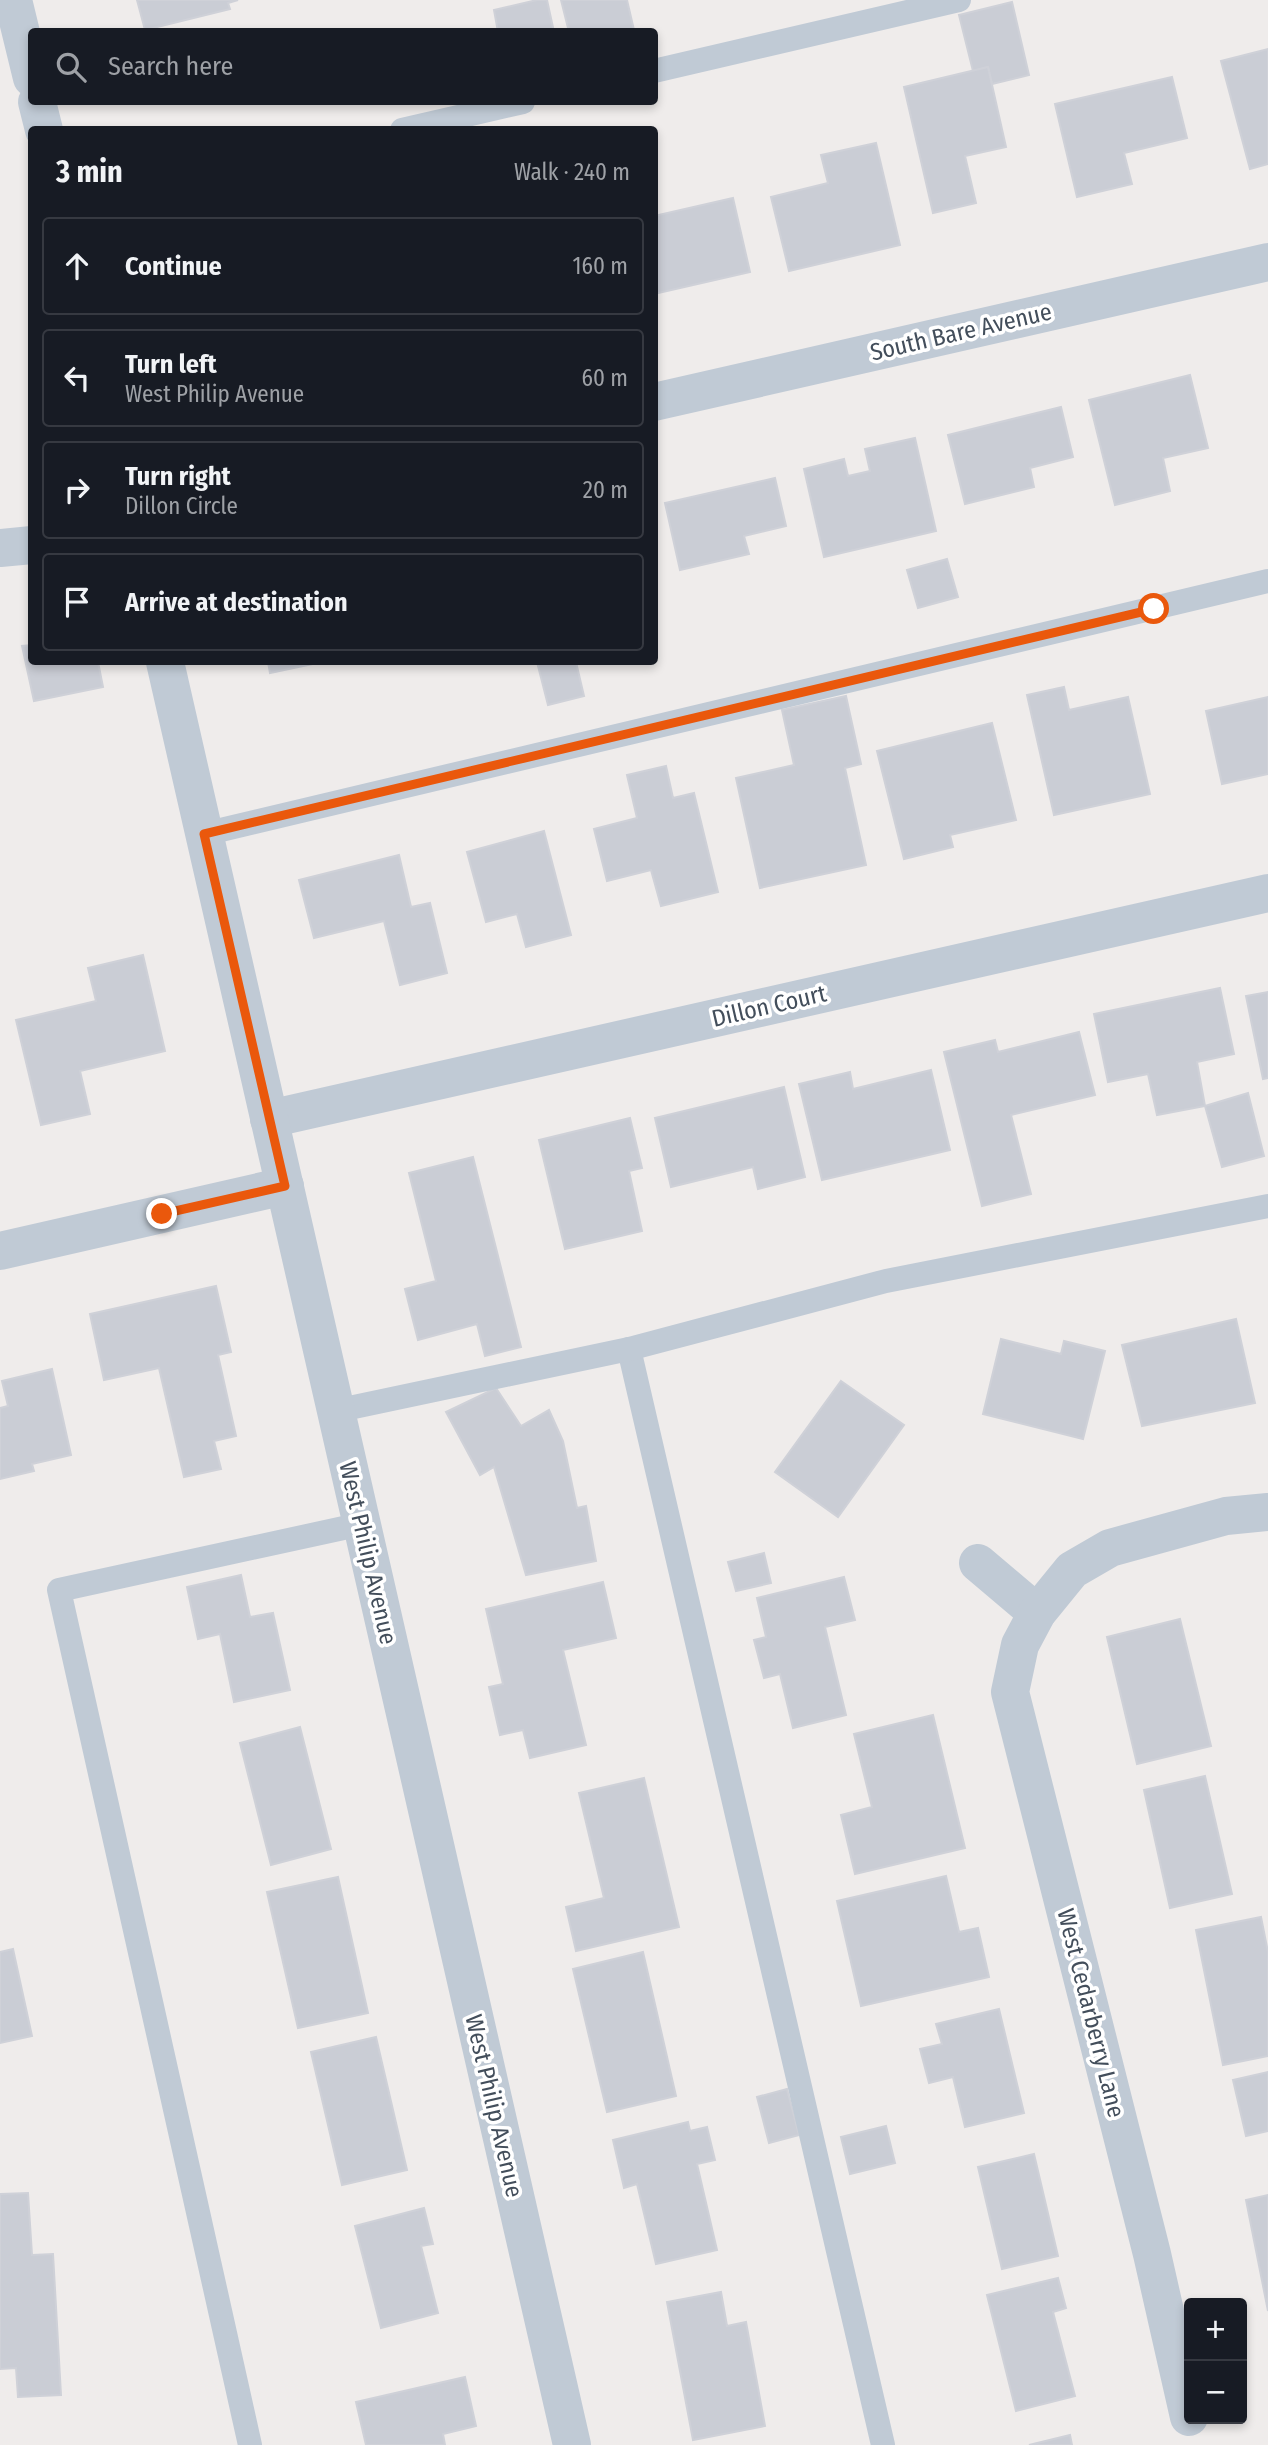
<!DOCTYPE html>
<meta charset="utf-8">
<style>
body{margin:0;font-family:"Fira Sans Condensed",sans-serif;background:#20242c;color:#f1f3f6}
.controls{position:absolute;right:21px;bottom:21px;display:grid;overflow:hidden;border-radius:7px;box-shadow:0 4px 10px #0003}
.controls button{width:63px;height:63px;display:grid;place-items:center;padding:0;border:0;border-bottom:2px solid #363941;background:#171b24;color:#f1f3f6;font:35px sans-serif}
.stop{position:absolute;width:21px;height:21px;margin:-16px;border:5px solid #ea580c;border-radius:50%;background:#fff}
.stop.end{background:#ea580c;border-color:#fff;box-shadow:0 2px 7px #0008}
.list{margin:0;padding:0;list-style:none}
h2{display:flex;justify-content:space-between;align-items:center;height:91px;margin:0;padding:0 28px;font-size:30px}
h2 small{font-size:23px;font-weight:400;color:#9ea1a6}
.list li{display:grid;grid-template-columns:46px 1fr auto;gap:21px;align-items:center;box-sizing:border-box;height:98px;margin:0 14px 14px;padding:0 14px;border:2px solid #363941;border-radius:7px}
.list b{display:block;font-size:26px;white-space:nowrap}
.list p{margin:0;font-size:23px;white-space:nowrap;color:#9ea1a6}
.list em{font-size:23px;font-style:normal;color:#9ea1a6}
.icon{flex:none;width:38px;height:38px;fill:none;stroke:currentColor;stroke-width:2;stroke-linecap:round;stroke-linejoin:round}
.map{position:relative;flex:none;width:1268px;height:2445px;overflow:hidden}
.search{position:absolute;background:#171b24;box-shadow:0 4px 10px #0003;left:28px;top:28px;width:630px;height:77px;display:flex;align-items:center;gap:18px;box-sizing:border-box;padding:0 24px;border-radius:7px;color:#9ea1a6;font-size:26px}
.panel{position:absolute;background:#171b24;box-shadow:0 4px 10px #0003;left:28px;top:126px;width:630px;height:539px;border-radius:7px}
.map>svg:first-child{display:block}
.building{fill:#cacdd5;stroke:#cfd1d8;stroke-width:2}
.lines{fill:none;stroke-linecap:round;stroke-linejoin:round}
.service{stroke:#c0cad5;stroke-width:24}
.minor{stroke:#c0cad5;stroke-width:38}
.tertiary{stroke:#c0cad5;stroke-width:38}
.route{stroke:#ea580c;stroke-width:9}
.labels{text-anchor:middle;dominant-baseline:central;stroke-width:7;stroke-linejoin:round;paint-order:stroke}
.street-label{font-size:24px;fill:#434e5b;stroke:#fff}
</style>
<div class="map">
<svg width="1268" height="2445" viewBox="0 0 1268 2445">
<rect width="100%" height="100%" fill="#efeceb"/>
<g class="building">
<path d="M 137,0 L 238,0 L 228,3 L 230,9 L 145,30 Z"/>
<path d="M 537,0 L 547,0 L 554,32 L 498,32 L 494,10 Z"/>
<path d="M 561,0 L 627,0 L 634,30 L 569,32 Z"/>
<path d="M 1012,2 L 1029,75 L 992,84 L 988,67 L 973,71 L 959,15 Z"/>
<path d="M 1268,49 L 1268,164 L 1250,169 L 1221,61 Z"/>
<path d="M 988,67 L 1006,147 L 965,156 L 976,203 L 933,213 L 904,87 Z"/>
<path d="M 1172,77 L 1187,138 L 1124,153 L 1132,184 L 1077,197 L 1055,104 Z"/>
<path d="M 876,143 L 900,245 L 789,271 L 771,197 L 828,183 L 821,155 Z"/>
<path d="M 733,198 L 750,272 L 654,294 L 654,216 Z"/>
<path d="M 1190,375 L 1208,448 L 1163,458 L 1170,491 L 1115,505 L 1089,400 Z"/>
<path d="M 1061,407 L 1073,457 L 1030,468 L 1034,487 L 965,504 L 948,435 Z"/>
<path d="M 915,438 L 936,531 L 824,557 L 804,469 L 844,459 L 848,476 L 870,471 L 865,449 Z"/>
<path d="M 775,478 L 786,526 L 744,536 L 749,554 L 680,570 L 665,503 Z"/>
<path d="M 947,559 L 958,597 L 918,608 L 907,570 Z"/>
<path d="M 32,645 L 32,662 L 98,662 L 103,687 L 34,701 L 22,646 Z"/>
<path d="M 268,662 L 322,662 L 270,673 Z"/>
<path d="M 537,662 L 576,662 L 584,696 L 548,705 Z"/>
<path d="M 1064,687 L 1069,710 L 1128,697 L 1150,794 L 1054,815 L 1027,695 Z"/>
<path d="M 846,696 L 861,764 L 845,768 L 866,865 L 760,888 L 736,778 L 794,765 L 782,710 Z"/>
<path d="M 1268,697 L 1268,774 L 1222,784 L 1206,711 Z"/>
<path d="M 992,723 L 1016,820 L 950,835 L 953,847 L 904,859 L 877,751 Z"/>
<path d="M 666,766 L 673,798 L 694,793 L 718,892 L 661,906 L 651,870 L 607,881 L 594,829 L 637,818 L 627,775 Z"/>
<path d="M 544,831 L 571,935 L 526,947 L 517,914 L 486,922 L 467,852 Z"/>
<path d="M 399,855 L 411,907 L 430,903 L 447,973 L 400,985 L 384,921 L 314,938 L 299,880 Z"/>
<path d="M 143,955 L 165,1051 L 80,1071 L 90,1114 L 41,1125 L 16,1020 L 96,1001 L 88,968 Z"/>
<path d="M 1220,988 L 1234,1054 L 1197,1062 L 1205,1106 L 1157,1115 L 1148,1074 L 1108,1082 L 1094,1014 Z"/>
<path d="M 1268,992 L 1268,1078 L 1263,1079 L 1246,996 Z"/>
<path d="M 1079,1032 L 1095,1095 L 1011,1115 L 1031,1194 L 982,1206 L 944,1052 L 995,1040 L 998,1052 Z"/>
<path d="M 931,1070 L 950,1150 L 822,1180 L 799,1084 L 850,1072 L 853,1089 Z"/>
<path d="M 784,1087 L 805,1177 L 758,1189 L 753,1167 L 671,1187 L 655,1118 Z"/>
<path d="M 1248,1093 L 1264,1156 L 1222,1167 L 1205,1106 Z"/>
<path d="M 630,1118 L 642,1168 L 629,1171 L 642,1231 L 565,1249 L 539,1140 Z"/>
<path d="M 473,1157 L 521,1347 L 485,1356 L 477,1324 L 418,1340 L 405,1289 L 436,1281 L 409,1173 Z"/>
<path d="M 216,1286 L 231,1352 L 218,1355 L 236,1436 L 214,1441 L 221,1469 L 184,1477 L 159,1368 L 104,1380 L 90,1314 Z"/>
<path d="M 1236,1319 L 1255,1403 L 1142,1426 L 1122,1345 Z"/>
<path d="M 1001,1339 L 1061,1354 L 1064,1341 L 1105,1351 L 1083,1439 L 983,1414 Z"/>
<path d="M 52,1369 L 71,1455 L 32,1464 L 34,1471 L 0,1479 L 0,1408 L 8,1406 L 2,1381 Z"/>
<path d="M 841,1381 L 904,1425 L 838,1517 L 775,1472 Z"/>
<path d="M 496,1388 L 521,1426 L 549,1410 L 563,1441 L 577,1508 L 586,1506 L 596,1561 L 526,1575 L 494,1467 L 480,1475 L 446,1412 Z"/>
<path d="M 764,1553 L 771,1583 L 736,1591 L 728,1562 Z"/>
<path d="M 241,1575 L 250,1617 L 273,1613 L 290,1690 L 234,1702 L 220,1634 L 198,1639 L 187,1587 Z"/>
<path d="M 844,1577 L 855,1620 L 825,1627 L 846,1715 L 793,1728 L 780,1674 L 764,1678 L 754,1640 L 766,1637 L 757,1598 Z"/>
<path d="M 603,1582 L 616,1638 L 563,1650 L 586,1745 L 530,1758 L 523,1730 L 500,1735 L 489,1687 L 503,1684 L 486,1609 Z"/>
<path d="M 1180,1619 L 1211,1746 L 1137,1764 L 1107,1637 Z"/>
<path d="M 933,1715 L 965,1848 L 855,1874 L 841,1815 L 872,1807 L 854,1734 Z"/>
<path d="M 300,1727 L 331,1849 L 271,1865 L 240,1743 Z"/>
<path d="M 1205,1776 L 1232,1894 L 1170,1908 L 1144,1790 Z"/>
<path d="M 644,1778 L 679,1927 L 576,1951 L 566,1907 L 604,1898 L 579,1793 Z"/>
<path d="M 946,1876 L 959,1932 L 978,1928 L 989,1977 L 861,2006 L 837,1901 Z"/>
<path d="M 338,1877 L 368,2013 L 298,2028 L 267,1892 Z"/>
<path d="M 1261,1917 L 1268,1952 L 1268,2056 L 1223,2065 L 1196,1930 Z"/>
<path d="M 13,1949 L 32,2036 L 0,2043 L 0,1952 Z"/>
<path d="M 643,1952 L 676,2096 L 607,2112 L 573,1969 Z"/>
<path d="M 999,2009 L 1024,2113 L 965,2127 L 953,2077 L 929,2083 L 920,2049 L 942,2044 L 936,2024 Z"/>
<path d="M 376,2037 L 407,2170 L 342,2185 L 311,2052 Z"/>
<path d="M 1268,2072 L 1268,2131 L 1246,2136 L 1233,2080 Z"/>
<path d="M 787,2089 L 799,2135 L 769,2143 L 757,2097 Z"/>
<path d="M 688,2122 L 690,2131 L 707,2127 L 715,2160 L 697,2164 L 717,2250 L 656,2264 L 637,2184 L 624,2188 L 613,2140 Z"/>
<path d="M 886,2126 L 895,2163 L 850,2174 L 841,2137 Z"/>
<path d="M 1034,2154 L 1058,2256 L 1002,2269 L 978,2167 Z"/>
<path d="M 28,2193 L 32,2255 L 53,2254 L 61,2395 L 18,2397 L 16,2368 L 0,2369 L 0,2194 Z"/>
<path d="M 1268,2195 L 1268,2311 L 1246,2200 Z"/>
<path d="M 424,2208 L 433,2244 L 421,2246 L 438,2313 L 381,2328 L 355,2226 Z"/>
<path d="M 1058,2278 L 1066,2308 L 1053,2312 L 1075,2396 L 1016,2411 L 987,2295 Z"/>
<path d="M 721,2292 L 727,2326 L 746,2322 L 765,2426 L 693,2440 L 667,2302 Z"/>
<path d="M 465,2377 L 476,2426 L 443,2434 L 445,2445 L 366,2445 L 356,2402 Z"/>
<path d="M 1070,2435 L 1072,2445 L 1029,2445 Z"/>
</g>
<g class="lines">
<g class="service">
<path d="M 654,71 L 959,0"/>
<path d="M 402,130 L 523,102"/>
<path d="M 204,834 L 1268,581"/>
<path d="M 629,1349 L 883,2445"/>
<path d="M 335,1411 L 629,1349 L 886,1281 L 1268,1206"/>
<path d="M 250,2445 L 59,1590 L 362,1524"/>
</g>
<g class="minor">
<path d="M 0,548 L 32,545"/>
<path d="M 269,1119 L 1268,893"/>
<path d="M 0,1251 L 285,1186"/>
<path d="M 978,1563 L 1037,1613"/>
<path d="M 1189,2417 L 1152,2254 L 1010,1692 L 1020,1645 L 1037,1613 L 1072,1570 L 1110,1548 L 1226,1516 L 1268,1512"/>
</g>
<g class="tertiary">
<path d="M 13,0 L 32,78"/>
<path d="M 37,102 L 44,130"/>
<path d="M 654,402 L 1268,262"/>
<path d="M 165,662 L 572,2445"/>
</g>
</g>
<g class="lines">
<path class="route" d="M 162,1214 L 285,1186 L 204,834 L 1154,609"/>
</g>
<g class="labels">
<g class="street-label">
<text transform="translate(961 332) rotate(-13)">South Bare Avenue</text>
<text transform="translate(769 1006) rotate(-13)">Dillon Court</text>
<text transform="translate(368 1553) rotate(77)">West Philip Avenue</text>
<text transform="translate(1091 2013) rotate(76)">West Cedarberry Lane</text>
<text transform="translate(494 2106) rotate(77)">West Philip Avenue</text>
</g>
</g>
</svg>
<div class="controls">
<button>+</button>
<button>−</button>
</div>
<div class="stop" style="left:1154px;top:609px"></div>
<div class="stop end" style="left:162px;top:1214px"></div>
<div class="search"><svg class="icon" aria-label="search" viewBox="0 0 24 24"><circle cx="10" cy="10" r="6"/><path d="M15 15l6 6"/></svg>Search here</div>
<section class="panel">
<h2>3 min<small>Walk · 240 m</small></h2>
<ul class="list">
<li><svg class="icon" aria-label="ahead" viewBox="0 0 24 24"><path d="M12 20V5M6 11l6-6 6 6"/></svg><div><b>Continue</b></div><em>160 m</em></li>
<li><svg class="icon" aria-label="left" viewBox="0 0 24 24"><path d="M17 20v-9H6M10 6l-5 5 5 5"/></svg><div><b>Turn left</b><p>West Philip Avenue</p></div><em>60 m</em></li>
<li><svg class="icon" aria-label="right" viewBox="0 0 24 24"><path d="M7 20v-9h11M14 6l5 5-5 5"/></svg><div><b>Turn right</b><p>Dillon Circle</p></div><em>20 m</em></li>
<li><svg class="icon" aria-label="arrive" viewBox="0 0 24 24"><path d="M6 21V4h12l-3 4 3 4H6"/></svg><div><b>Arrive at destination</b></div></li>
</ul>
</section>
</div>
